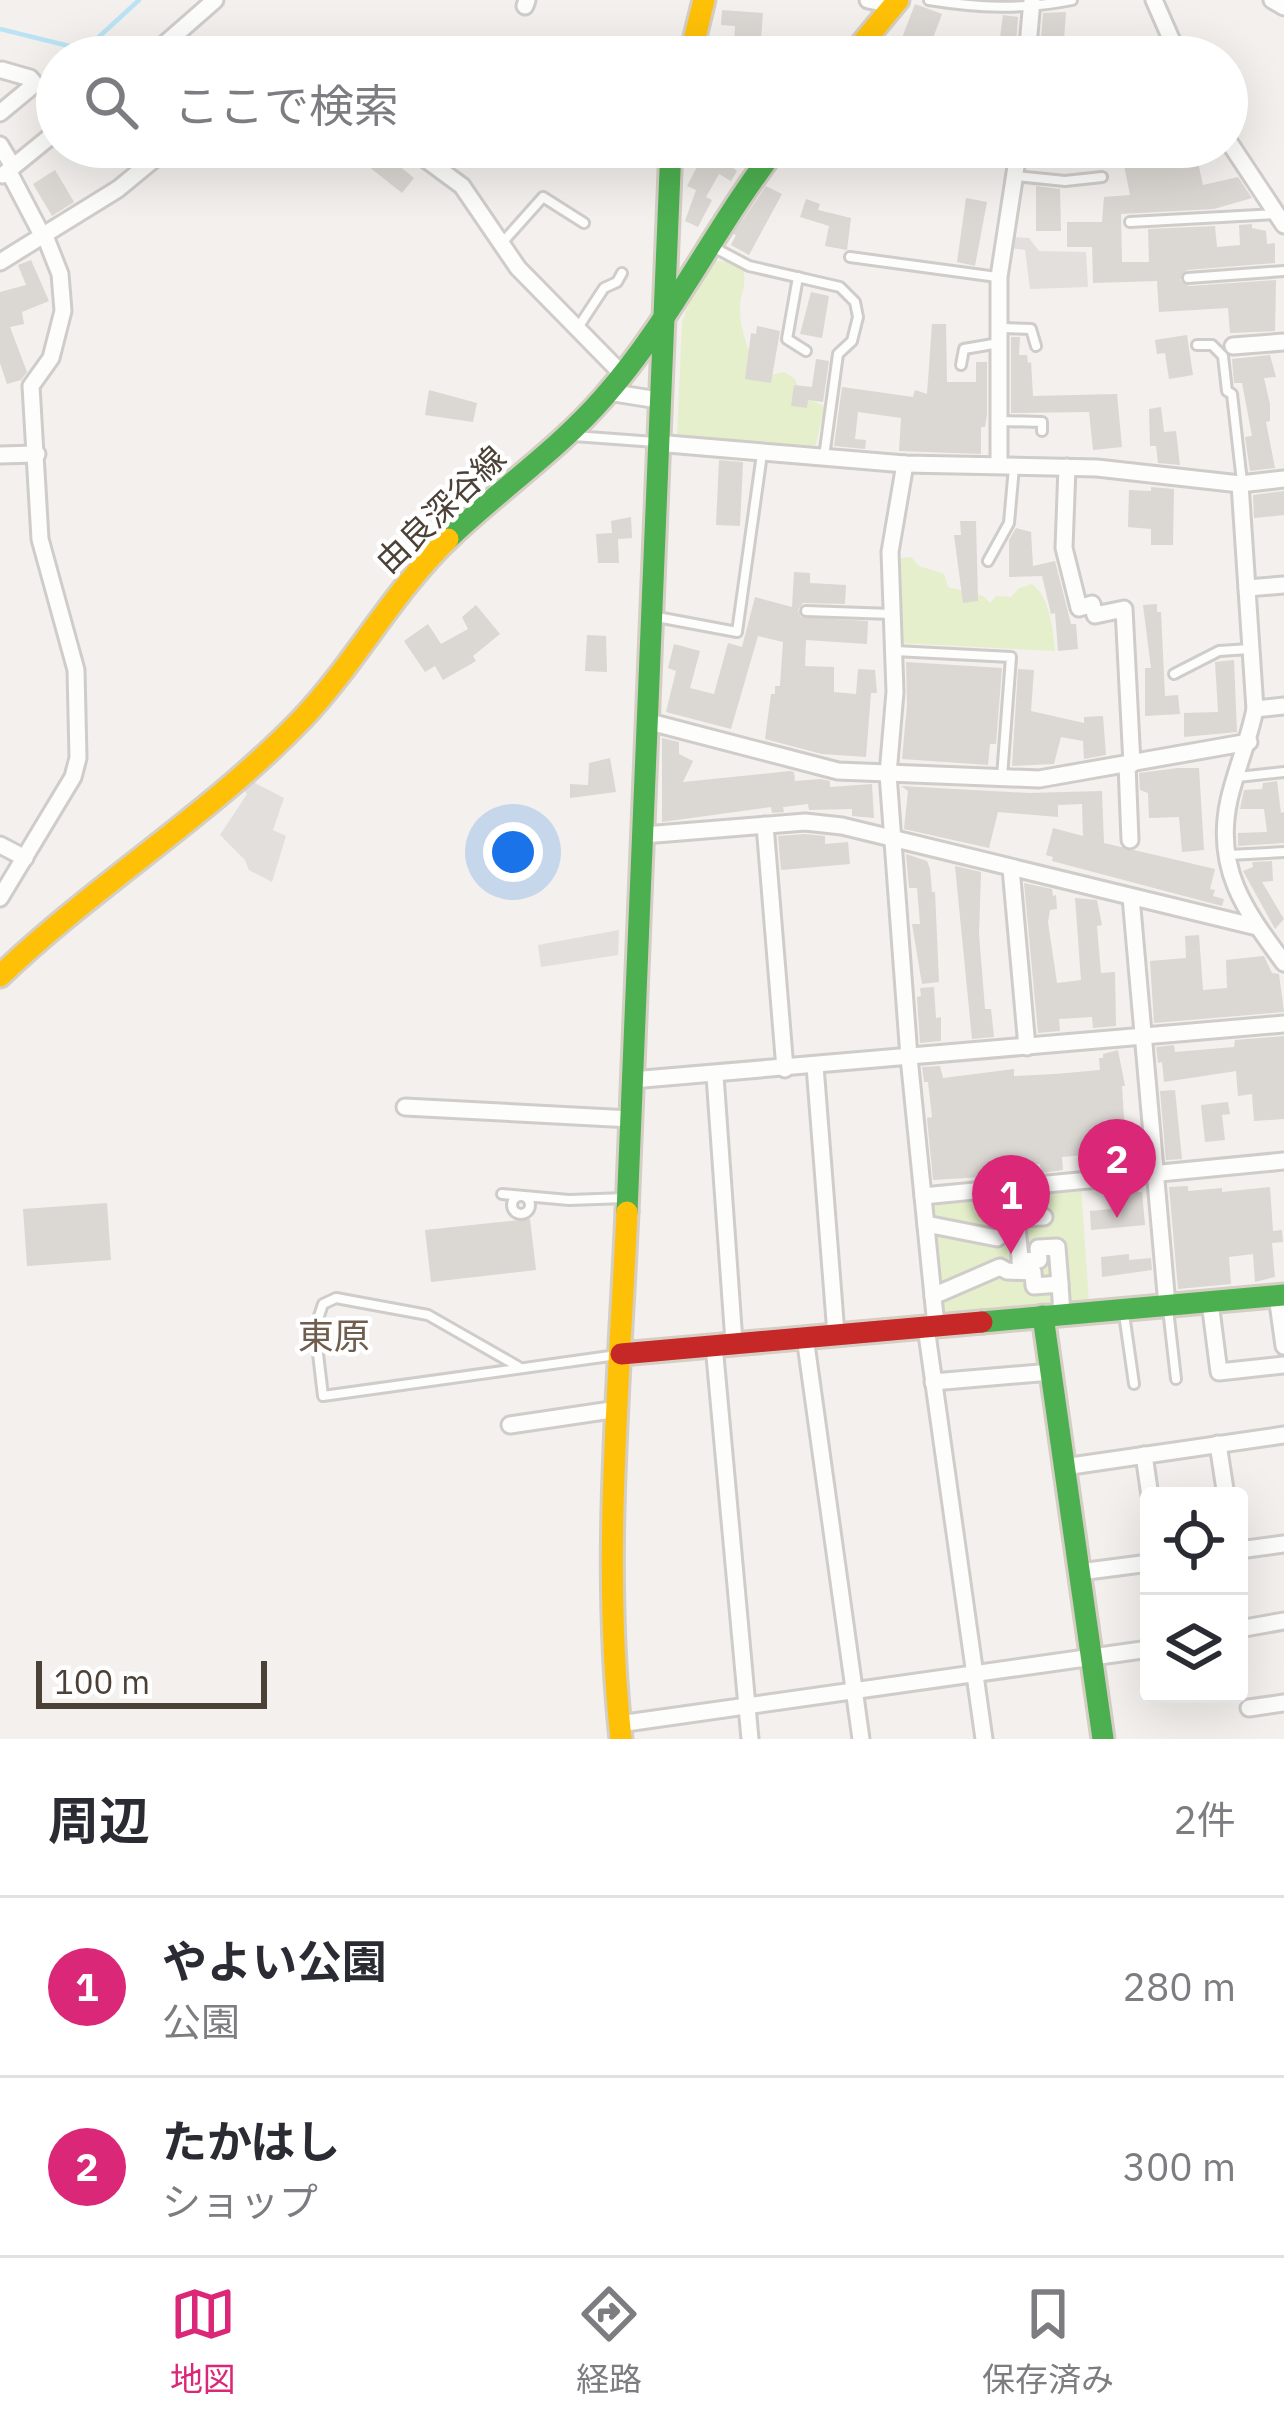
<!DOCTYPE html>
<html lang="ja">
<meta charset="utf-8">
<style>
body{margin:0;font-family:"IBM Plex Sans","Noto Sans JP",sans-serif;background:#f7f7f7;color:#2b2b33}
.controls{position:absolute;right:36px;bottom:36px;display:grid;overflow:hidden;border-radius:12px;box-shadow:0 12px 48px #0002}
.controls button{width:108px;height:108px;display:grid;place-items:center;padding:0;border:0;border-bottom:3px solid #e1e1e2;background:#fff;color:#2b2b33;font:60px sans-serif}
.scale{position:absolute;left:36px;bottom:30px;width:231px;box-sizing:border-box;padding-left:12px;border:6px solid #4b4137;border-top:0;font-size:33px;line-height:42px;white-space:nowrap;color:#4b4137;-webkit-text-stroke:9px #fff;paint-order:stroke}
.you{position:absolute;left:513px;top:852px;width:42px;height:42px;margin:-30px;border:9px solid #fff;border-radius:50%;background:#1a73e8;box-shadow:0 0 0 18px #1a73e833}
.badge{display:grid;place-items:center;width:78px;height:78px;border-radius:50%;background:#db2777;color:#fff;font-size:39px;font-weight:700}
.pin{position:absolute;translate:-50% -99px;filter:drop-shadow(0 3px 6px #0008)}
.pin::after{content:'';position:absolute;top:63px;width:42px;height:36px;background:inherit;clip-path:polygon(0 0,100% 0,50% 100%)}
.list{margin:0;padding:0;list-style:none}
h2{display:flex;justify-content:space-between;align-items:center;height:156px;margin:0;padding:0 48px;font-size:51px}
h2 small{font-size:39px;font-weight:400;color:#7c7c81}
.list li{display:grid;grid-template-columns:78px 1fr auto;gap:36px;align-items:center;box-sizing:border-box;height:180px;padding:0 48px;border-top:3px solid #e1e1e2}
.list b{display:block;font-size:45px;white-space:nowrap}
.list p{margin:0;font-size:39px;white-space:nowrap;color:#7c7c81}
.list em{font-size:39px;font-style:normal;color:#7c7c81}
.icon{flex:none;width:66px;height:66px;fill:none;stroke:currentColor;stroke-width:2;stroke-linecap:round;stroke-linejoin:round}
.map{position:relative;flex:none;width:1284px;height:1739px;overflow:hidden}
.search{position:absolute;background:#fff;box-shadow:0 12px 48px #0002;left:36px;right:36px;top:36px;height:132px;display:flex;align-items:center;gap:30px;box-sizing:border-box;padding:0 42px;border-radius:66px;color:#7c7c81;font-size:45px}
.sheet{height:516px;background:#fff}
nav{display:flex;justify-content:space-around;align-items:center;box-sizing:border-box;height:168px;border-top:3px solid #e1e1e2;background:#fff;font-size:33px;color:#7c7c81}
nav a{display:grid;justify-items:center;gap:6px}
nav .on{color:#db2777}
.map>svg:first-child{display:block}
.green{fill:#e5efcb}
.parking{fill:#e2dfdc}
.lines{fill:none;stroke-linecap:round;stroke-linejoin:round}
.stream{stroke:#bae4f5;stroke-width:4.5}
.building{fill:#dbd7d3}
.lane-casing{stroke:#d0ccc9;stroke-width:14}
.street-casing{stroke:#d0ccc9;stroke-width:21}
.fast-casing{stroke:#d5cec4;stroke-width:27}
.slow-casing{stroke:#d5cec4;stroke-width:27}
.jam-casing{stroke:#d5cec4;stroke-width:27}
.lane{stroke:#fdfdfc;stroke-width:8}
.street{stroke:#fdfdfc;stroke-width:15}
.fast{stroke:#4caf50;stroke-width:21}
.slow{stroke:#ffc107;stroke-width:21}
.jam{stroke:#c62828;stroke-width:21}
.labels{text-anchor:middle;dominant-baseline:central;stroke-width:9;stroke-linejoin:round;paint-order:stroke}
.street-label{font-size:33px;fill:#4b4137;stroke:#fff}
.neighbourhood-label{font-size:36px;fill:#6f5d4d;stroke:#fff}
</style>
<div class="map">
<svg width="1284" height="1739" viewBox="0 0 1284 1739">
<rect width="100%" height="100%" fill="#f3f0ed"/>
<g class="green">
<path d="M 715,261 L 732,262 L 743,268 C 747,289 740,292 740,309 C 740,334 751,355 760,378 L 784,372 L 795,379 L 802,397 L 825,406 L 814,451 L 677,438 L 682,322 L 692,295 Z"/>
<path d="M 911,557 L 919,566 L 944,574 L 948,587 L 983,596 L 990,603 L 996,596 L 1011,597 L 1019,588 L 1032,584 C 1050,598 1053,629 1055,651 L 901,643 L 895,559 Z"/>
<path d="M 1081,1187 L 1089,1303 L 947,1317 L 941,1312 L 931,1206 L 936,1200 Z"/>
</g>
<g class="parking">
<path d="M 1011,237 L 1029,238 L 1039,251 L 1086,252 L 1088,287 L 1030,289 L 1025,250 L 1010,248 Z"/>
<path d="M 251,781 L 284,798 L 273,830 L 286,836 L 272,882 L 249,870 L 245,860 L 220,835 L 247,794 L 243,788 Z"/>
<path d="M 619,930 L 618,955 L 541,967 L 538,945 Z"/>
</g>
<g class="lines">
<g class="stream">
<path d="M 0,29 L 73,47"/>
<path d="M 77,57 L 139,0"/>
<path d="M 37,90 L 57,75"/>
</g>
</g>
<g class="building">
<path d="M 915,4 L 942,14 L 927,54 L 900,43 Z"/>
<path d="M 722,10 L 763,13 L 760,51 L 756,51 L 756,57 L 740,57 L 740,46 L 734,45 L 735,26 L 721,25 Z"/>
<path d="M 1066,12 L 1063,53 L 1040,51 L 1043,13 Z"/>
<path d="M 1003,15 L 1018,17 L 1015,57 L 992,56 L 994,44 L 999,45 Z"/>
<path d="M 344,147 L 386,147 L 382,152 L 414,178 L 402,193 Z"/>
<path d="M 697,147 L 719,157 L 723,149 L 737,157 L 732,167 L 737,171 L 731,181 L 719,174 L 706,197 L 712,200 L 698,227 L 685,221 L 696,190 L 687,186 L 699,163 L 691,157 Z"/>
<path d="M 1148,147 L 1171,147 L 1173,158 L 1196,153 L 1203,185 L 1238,177 L 1252,198 L 1214,209 L 1121,214 L 1122,262 L 1149,262 L 1148,229 L 1215,226 L 1217,247 L 1240,245 L 1239,225 L 1252,224 L 1252,228 L 1266,231 L 1267,244 L 1275,243 L 1275,263 L 1187,270 L 1180,280 L 1189,286 L 1276,280 L 1275,331 L 1230,333 L 1228,308 L 1159,312 L 1157,281 L 1093,283 L 1092,247 L 1067,247 L 1067,222 L 1102,222 L 1104,197 L 1130,195 L 1124,165 L 1150,160 Z"/>
<path d="M 55,170 L 74,202 L 52,216 L 33,184 Z"/>
<path d="M 766,186 L 782,194 L 749,255 L 731,245 L 736,235 L 733,234 Z"/>
<path d="M 1036,186 L 1060,189 L 1061,231 L 1036,231 Z"/>
<path d="M 966,198 L 987,202 L 975,266 L 957,262 Z"/>
<path d="M 806,199 L 820,204 L 818,210 L 851,218 L 847,250 L 825,246 L 829,226 L 800,217 Z"/>
<path d="M 31,260 L 49,301 L 22,312 L 24,324 L 10,327 L 27,372 L 21,380 L 7,384 L 0,363 L 0,292 L 26,285 L 18,265 Z"/>
<path d="M 811,292 L 829,296 L 822,338 L 800,334 Z"/>
<path d="M 932,324 L 946,324 L 947,382 L 976,382 L 976,362 L 987,362 L 987,415 L 985,427 L 981,427 L 981,454 L 899,451 L 901,418 L 858,412 L 855,439 L 866,440 L 865,449 L 834,446 L 842,387 L 913,397 L 915,390 L 927,394 Z"/>
<path d="M 757,326 L 780,331 L 771,383 L 745,379 L 751,333 L 756,334 Z"/>
<path d="M 1187,335 L 1193,375 L 1169,379 L 1165,353 L 1157,354 L 1155,340 Z"/>
<path d="M 1011,337 L 1020,337 L 1019,355 L 1027,355 L 1028,363 L 1031,362 L 1033,396 L 1117,394 L 1122,447 L 1093,450 L 1089,412 L 1011,413 Z"/>
<path d="M 1270,355 L 1276,377 L 1264,378 L 1270,404 L 1270,421 L 1266,422 L 1275,468 L 1250,471 L 1245,437 L 1252,436 L 1242,383 L 1234,383 L 1232,359 Z"/>
<path d="M 816,359 L 829,361 L 823,402 L 808,400 L 807,408 L 791,406 L 794,385 L 812,387 Z"/>
<path d="M 429,390 L 477,403 L 473,422 L 425,415 Z"/>
<path d="M 1161,407 L 1164,432 L 1176,431 L 1180,465 L 1158,463 L 1156,446 L 1150,446 L 1149,409 Z"/>
<path d="M 719,460 L 743,462 L 740,526 L 716,525 Z"/>
<path d="M 1151,487 L 1174,489 L 1173,545 L 1151,545 L 1151,529 L 1128,527 L 1129,490 L 1151,491 Z"/>
<path d="M 1284,491 L 1284,515 L 1254,518 L 1253,495 Z"/>
<path d="M 631,517 L 632,538 L 618,539 L 619,563 L 598,563 L 596,534 L 612,533 L 611,521 Z"/>
<path d="M 960,521 L 976,521 L 978,601 L 963,603 L 954,535 L 961,535 Z"/>
<path d="M 1016,528 L 1031,532 L 1033,566 L 1055,561 L 1071,624 L 1076,624 L 1078,649 L 1058,651 L 1055,613 L 1051,614 L 1042,576 L 1009,577 L 1009,540 Z"/>
<path d="M 794,572 L 810,573 L 810,583 L 846,585 L 845,604 L 803,603 L 798,610 L 801,617 L 868,621 L 867,644 L 806,640 L 805,666 L 834,667 L 834,692 L 856,694 L 858,669 L 875,670 L 877,693 L 871,693 L 866,757 L 822,754 L 765,739 L 771,694 L 775,694 L 775,686 L 780,686 L 783,642 L 758,636 L 731,729 L 666,712 L 676,671 L 668,668 L 674,644 L 700,651 L 690,688 L 714,694 L 728,643 L 742,647 L 755,597 L 792,607 Z"/>
<path d="M 1157,604 L 1157,612 L 1161,612 L 1165,696 L 1178,695 L 1180,714 L 1145,716 L 1145,668 L 1151,668 L 1143,605 Z"/>
<path d="M 476,605 L 500,634 L 473,656 L 476,661 L 443,680 L 435,666 L 425,672 L 404,641 L 428,624 L 441,644 L 468,629 L 462,617 Z"/>
<path d="M 587,635 L 606,636 L 607,672 L 585,671 Z"/>
<path d="M 1234,660 L 1237,732 L 1184,737 L 1184,713 L 1218,712 L 1215,662 Z"/>
<path d="M 906,662 L 1002,668 L 996,744 L 990,744 L 988,765 L 902,759 L 907,705 Z"/>
<path d="M 1018,669 L 1034,670 L 1031,711 L 1084,723 L 1084,717 L 1103,716 L 1106,755 L 1084,759 L 1083,741 L 1061,737 L 1054,764 L 1012,766 Z"/>
<path d="M 662,738 L 679,742 L 679,754 L 693,761 L 683,782 L 790,771 L 794,772 L 795,781 L 820,779 L 830,781 L 830,787 L 872,784 L 874,818 L 852,816 L 852,809 L 809,810 L 808,804 L 783,807 L 784,812 L 772,813 L 771,807 L 662,822 Z"/>
<path d="M 610,758 L 616,792 L 570,798 L 570,784 L 588,785 L 589,763 Z"/>
<path d="M 1178,768 L 1199,768 L 1204,850 L 1182,852 L 1179,817 L 1149,818 L 1148,793 L 1140,790 L 1139,773 Z"/>
<path d="M 1277,781 L 1281,813 L 1284,812 L 1284,843 L 1238,846 L 1238,833 L 1267,832 L 1264,809 L 1240,809 L 1244,790 L 1262,789 L 1263,783 Z"/>
<path d="M 901,786 L 1029,793 L 1102,791 L 1104,843 L 1215,869 L 1210,889 L 1215,890 L 1213,896 L 1224,899 L 1222,906 L 1052,861 L 1053,857 L 1046,855 L 1053,828 L 1083,836 L 1082,804 L 1058,805 L 1058,817 L 998,812 L 989,848 L 904,829 L 908,791 Z"/>
<path d="M 805,834 L 825,836 L 825,844 L 848,842 L 850,864 L 781,870 L 778,836 Z"/>
<path d="M 906,854 L 927,861 L 930,869 L 932,892 L 935,892 L 939,982 L 922,984 L 912,924 L 920,924 L 917,888 L 909,888 Z"/>
<path d="M 1272,861 L 1273,881 L 1262,882 L 1284,919 L 1275,929 L 1243,871 L 1253,867 L 1252,862 Z"/>
<path d="M 955,866 L 981,872 L 979,934 L 985,1009 L 991,1009 L 994,1037 L 972,1039 Z"/>
<path d="M 1024,883 L 1052,889 L 1053,896 L 1056,895 L 1057,909 L 1050,910 L 1048,922 L 1057,983 L 1081,980 L 1075,898 L 1097,900 L 1102,925 L 1097,926 L 1101,973 L 1115,972 L 1116,1026 L 1093,1028 L 1092,1017 L 1059,1019 L 1060,1031 L 1038,1033 Z"/>
<path d="M 1199,935 L 1203,990 L 1227,988 L 1226,960 L 1264,956 L 1272,973 L 1279,974 L 1284,1012 L 1154,1023 L 1150,961 L 1186,958 L 1185,936 Z"/>
<path d="M 934,987 L 936,1018 L 941,1017 L 941,1041 L 920,1043 L 917,997 L 921,996 L 920,988 Z"/>
<path d="M 1284,1036 L 1284,1119 L 1254,1121 L 1252,1094 L 1238,1096 L 1236,1071 L 1164,1082 L 1162,1062 L 1158,1063 L 1156,1047 L 1174,1045 L 1175,1052 L 1234,1047 L 1235,1040 Z"/>
<path d="M 1118,1050 L 1125,1086 L 1122,1086 L 1125,1133 L 1135,1132 L 1136,1147 L 1129,1147 L 1131,1164 L 1109,1166 L 1108,1153 L 1062,1157 L 1063,1170 L 1041,1173 L 1040,1164 L 1016,1166 L 1017,1175 L 933,1180 L 927,1118 L 932,1117 L 928,1082 L 924,1082 L 922,1067 L 940,1066 L 943,1078 L 1014,1069 L 1014,1076 L 1055,1074 L 1100,1070 L 1099,1058 L 1103,1058 L 1103,1054 Z"/>
<path d="M 1175,1090 L 1182,1159 L 1166,1160 L 1160,1091 Z"/>
<path d="M 1228,1102 L 1230,1114 L 1222,1115 L 1225,1140 L 1205,1142 L 1201,1105 Z"/>
<path d="M 1188,1186 L 1188,1191 L 1222,1188 L 1222,1192 L 1270,1187 L 1273,1231 L 1282,1230 L 1283,1242 L 1272,1243 L 1275,1277 L 1255,1282 L 1253,1254 L 1229,1257 L 1231,1284 L 1178,1289 L 1169,1187 Z"/>
<path d="M 1138,1187 L 1138,1192 L 1142,1192 L 1145,1225 L 1091,1230 L 1090,1211 L 1111,1209 L 1109,1190 Z"/>
<path d="M 107,1203 L 111,1260 L 27,1266 L 23,1209 Z"/>
<path d="M 530,1219 L 536,1270 L 431,1282 L 425,1230 Z"/>
<path d="M 1129,1254 L 1129,1260 L 1151,1258 L 1152,1270 L 1102,1277 L 1101,1257 Z"/>
</g>
<g class="lines">
<defs>
<g id="lane">
<path d="M 929,0 C 979,8 1022,10 1072,0"/>
<path d="M 1015,176 L 1065,181 L 1102,177"/>
<path d="M 1130,222 L 1275,214"/>
<path d="M 501,244 L 543,197 L 584,223"/>
<path d="M 713,247 L 749,266 L 840,287 L 855,302 L 858,317 L 852,341 L 838,354 L 824,457"/>
<path d="M 850,257 L 997,277"/>
<path d="M 798,277 L 787,339 L 806,351"/>
<path d="M 1188,278 L 1284,271"/>
<path d="M 579,326 L 604,288 L 617,282 L 622,273"/>
<path d="M 1001,328 L 1031,329 L 1036,346"/>
<path d="M 1197,345 L 1212,345 L 1223,356 L 1227,391 L 1232,394 L 1242,482"/>
<path d="M 961,365 L 964,349 L 999,343"/>
<path d="M 1001,421 L 1042,422 L 1042,431"/>
<path d="M 574,436 L 655,442"/>
<path d="M 988,561 L 1009,523 L 1014,467"/>
<path d="M 806,611 L 892,614"/>
<path d="M 657,617 L 737,632 L 762,454"/>
<path d="M 895,651 L 1011,657 L 1002,777"/>
<path d="M 1174,674 L 1219,651 L 1250,649"/>
<path d="M 1238,777 L 1284,772"/>
<path d="M 1229,855 L 1284,852"/>
<path d="M 502,1194 L 569,1200 L 626,1198"/>
<circle cx="521" cy="1205" r="9"/>
<path d="M 1168,1309 L 1176,1379"/>
<path d="M 1124,1314 L 1134,1384"/>
<path d="M 519,1367 L 428,1315 L 336,1298 L 323,1304 L 315,1328 L 323,1396 L 617,1355"/>
</g>
<g id="street">
<path d="M 868,0 L 893,5"/>
<path d="M 1154,0 L 1179,57"/>
<path d="M 1272,0 L 1284,7"/>
<path d="M 525,6 L 527,0"/>
<path d="M 150,57 L 215,0"/>
<path d="M 1027,57 L 1032,0"/>
<path d="M 0,113 L 35,84 L 30,78 L 2,70"/>
<path d="M 1227,139 L 1284,225"/>
<path d="M 0,145 L 12,165"/>
<path d="M 409,147 L 462,186 L 518,268 L 623,375"/>
<path d="M 9,172 L 43,237"/>
<path d="M 3,175 L 57,131"/>
<path d="M 0,262 L 118,189 L 169,147"/>
<path d="M 1233,346 L 1284,342"/>
<path d="M 608,392 L 658,400"/>
<path d="M 656,443 L 905,464 L 1097,468 L 1240,484 L 1284,479"/>
<path d="M 0,455 L 37,454"/>
<path d="M 905,464 L 890,552 L 895,692 L 888,774 L 909,1057 L 936,1326"/>
<path d="M 999,465 L 999,277 L 1019,147"/>
<path d="M 1067,467 L 1064,548 L 1079,608 L 1092,604 L 1095,615 L 1124,609 L 1132,764"/>
<path d="M 1240,484 L 1255,709 C 1249,740 1236,769 1229,800 C 1214,869 1245,910 1284,963"/>
<path d="M 1247,588 L 1284,585"/>
<path d="M 1255,709 L 1284,706"/>
<path d="M 646,721 L 838,771 L 1039,779 L 1249,742"/>
<path d="M 1127,765 L 1130,840"/>
<path d="M 765,825 L 785,1069"/>
<path d="M 644,835 L 805,822 L 842,826 L 1257,927"/>
<path d="M 0,845 L 25,858"/>
<path d="M 1011,868 L 1027,1047"/>
<path d="M 1131,897 L 1167,1305"/>
<path d="M 0,898 L 73,777 L 78,758 L 76,670 L 40,539 L 31,386 L 51,358 L 63,311 L 60,274 L 45,236"/>
<path d="M 815,1066 L 836,1334"/>
<path d="M 715,1076 L 734,1342"/>
<path d="M 632,1080 L 1284,1024"/>
<path d="M 405,1107 L 631,1119"/>
<path d="M 1013,1187 L 1021,1268"/>
<path d="M 923,1196 L 1284,1161"/>
<path d="M 1016,1218 L 1044,1217"/>
<path d="M 926,1224 L 997,1238 L 1005,1231 L 1017,1230"/>
<path d="M 1020,1261 L 1039,1260 L 1038,1248 L 1057,1247 L 1060,1284"/>
<path d="M 933,1296 L 1000,1267 L 1007,1271 L 1033,1272 L 1034,1286 L 1060,1284 L 1062,1315"/>
<path d="M 1277,1296 L 1284,1346"/>
<path d="M 1210,1302 L 1219,1372 L 1284,1365"/>
<path d="M 926,1327 L 984,1739"/>
<path d="M 805,1337 L 861,1739"/>
<path d="M 714,1345 L 750,1739"/>
<path d="M 933,1382 L 1051,1372"/>
<path d="M 510,1425 L 618,1409"/>
<path d="M 1218,1444 L 1226,1496"/>
<path d="M 1144,1455 L 1150,1496"/>
<path d="M 1064,1467 L 1284,1435"/>
<path d="M 1239,1550 L 1284,1544"/>
<path d="M 1080,1572 L 1149,1563"/>
<path d="M 1239,1629 L 1284,1621"/>
<path d="M 1249,1708 L 1284,1703"/>
<path d="M 619,1724 L 1149,1649"/>
</g>
<g id="fast">
<path d="M 448,539 C 499,490 558,450 604,397 C 671,321 715,227 777,147"/>
<path d="M 627,1212 L 671,147"/>
<path d="M 1043,1316 L 1103,1739"/>
<path d="M 982,1322 L 1284,1295"/>
</g>
<g id="slow">
<path d="M 690,57 L 704,0"/>
<path d="M 851,57 L 898,0"/>
<path d="M 0,976 C 96,884 211,814 303,718 C 356,662 392,593 448,539"/>
<path d="M 621,1739 C 602,1564 619,1388 627,1212"/>
</g>
<path id="jam" d="M 621,1354 L 982,1322"/>
</defs>
<use href="#lane" class="lane-casing"/>
<use href="#street" class="street-casing"/>
<use href="#fast" class="fast-casing"/>
<use href="#slow" class="slow-casing"/>
<use href="#jam" class="jam-casing"/>
<use href="#lane" class="lane"/>
<use href="#street" class="street"/>
<use href="#fast" class="fast"/>
<use href="#slow" class="slow"/>
<use href="#jam" class="jam"/>
</g>
<g class="labels">
<g class="street-label">
<text transform="translate(440 509) rotate(-44)">由良深谷線</text>
</g>
<g class="neighbourhood-label">
<text x="334" y="1335">東原</text>
</g>
</g>
</svg>
<div class="controls">
<button><svg class="icon" aria-label="locate" viewBox="0 0 24 24"><circle cx="12" cy="12" r="6"/><path d="M12 2v4M12 18v4M2 12h4M18 12h4"/></svg></button>
<button><svg class="icon" aria-label="layers" viewBox="0 0 24 24"><path d="M12 4l9 5-9 5-9-5zM3 14l9 5 9-5"/></svg></button>
</div>
<div class="scale">100 m</div>
<div class="you"></div>
<div class="pin badge" style="left:1011px;top:1254px">1</div>
<div class="pin badge" style="left:1117px;top:1218px">2</div>
<div class="search"><svg class="icon" aria-label="search" viewBox="0 0 24 24"><circle cx="10" cy="10" r="6"/><path d="M15 15l6 6"/></svg>ここで検索</div>
</div>
<section class="sheet">
<h2>周辺<small>2件</small></h2>
<ul class="list">
<li><span class="badge">1</span><div><b>やよい公園</b><p>公園</p></div><em>280 m</em></li>
<li><span class="badge">2</span><div><b>たかはし</b><p>ショップ</p></div><em>300 m</em></li>
</ul>
</section>
<nav>
<a class="on"><svg class="icon" aria-label="map" viewBox="0 0 24 24"><path d="M3 6l6-2 6 2 6-2v14l-6 2-6-2-6 2zM9 4v14M15 6v14"/></svg>地図</a>
<a><svg class="icon" aria-label="directions" viewBox="0 0 24 24"><path d="M12 3l9 9-9 9-9-9zM9 14v-3h6M13 9l2 2-2 2"/></svg>経路</a>
<a><svg class="icon" aria-label="saved" viewBox="0 0 24 24"><path d="M7 4h10v16l-5-4-5 4z"/></svg>保存済み</a>
</nav>
